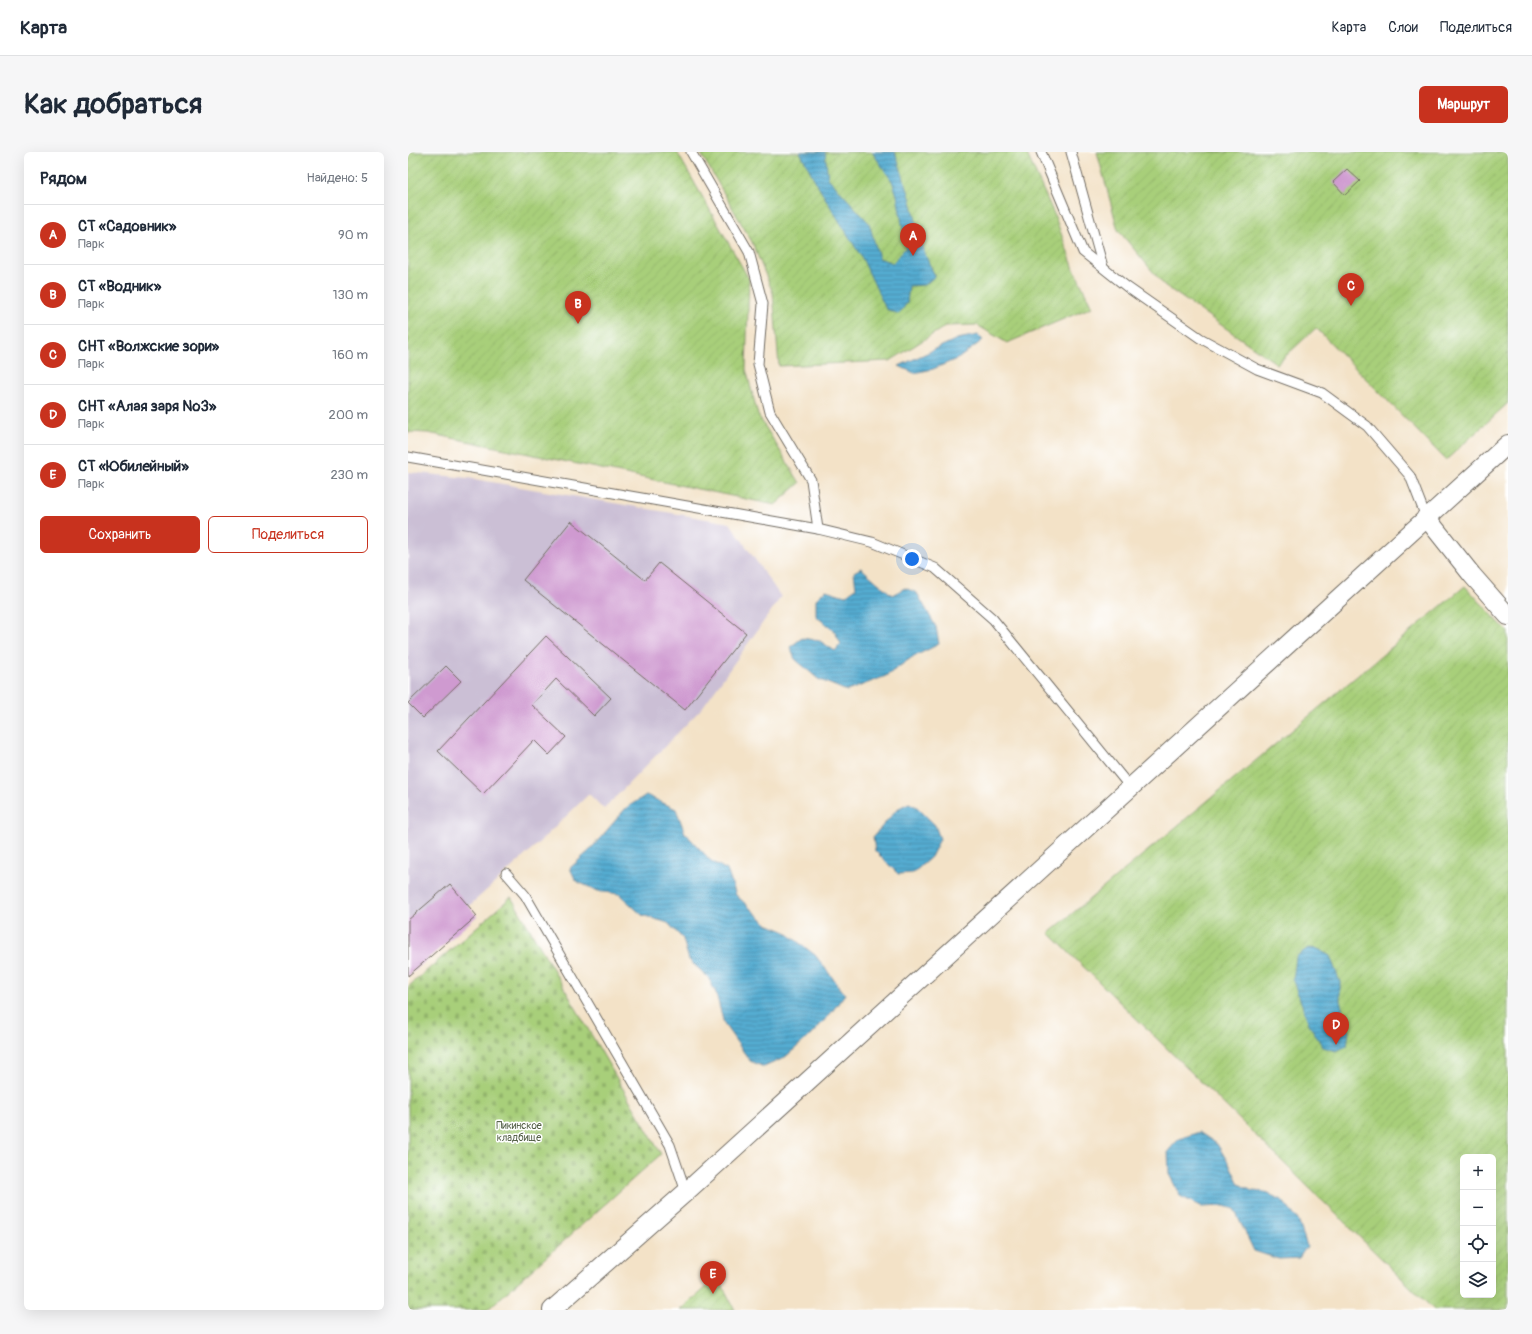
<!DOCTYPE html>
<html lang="ru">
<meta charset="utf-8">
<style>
body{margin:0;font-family:Pangolin,sans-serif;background:#f6f6f7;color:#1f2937}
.controls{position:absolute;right:12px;bottom:12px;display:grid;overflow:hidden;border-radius:6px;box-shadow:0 4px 16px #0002}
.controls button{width:36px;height:36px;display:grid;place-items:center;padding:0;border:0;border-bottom:1px solid #e0e1e3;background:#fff;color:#1f2937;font:20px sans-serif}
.you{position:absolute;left:504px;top:407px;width:14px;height:14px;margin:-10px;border:3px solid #fff;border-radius:50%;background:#1a73e8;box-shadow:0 0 0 6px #1a73e833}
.badge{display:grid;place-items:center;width:26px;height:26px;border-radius:50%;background:#c8321e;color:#fff;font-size:13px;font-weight:700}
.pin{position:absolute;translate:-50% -33px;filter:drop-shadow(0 1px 2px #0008)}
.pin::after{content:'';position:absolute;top:21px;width:14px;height:12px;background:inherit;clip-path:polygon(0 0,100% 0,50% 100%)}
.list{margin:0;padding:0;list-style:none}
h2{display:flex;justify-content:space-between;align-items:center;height:52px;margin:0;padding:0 16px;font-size:17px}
h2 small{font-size:13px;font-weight:400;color:#747a83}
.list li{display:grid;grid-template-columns:26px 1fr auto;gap:12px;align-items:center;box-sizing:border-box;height:60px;padding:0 16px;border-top:1px solid #e0e1e3}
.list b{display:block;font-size:15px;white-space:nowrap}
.list p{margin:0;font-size:13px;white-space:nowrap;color:#747a83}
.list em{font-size:13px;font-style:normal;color:#747a83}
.actions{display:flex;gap:8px;padding:12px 16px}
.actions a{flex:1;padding:9px 0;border:1px solid #c8321e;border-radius:6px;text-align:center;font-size:14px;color:#c8321e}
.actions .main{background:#c8321e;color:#fff}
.icon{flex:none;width:22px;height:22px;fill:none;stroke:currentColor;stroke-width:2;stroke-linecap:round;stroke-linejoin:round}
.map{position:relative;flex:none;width:1100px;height:1158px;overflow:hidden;border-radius:6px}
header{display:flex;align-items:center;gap:24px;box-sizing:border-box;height:56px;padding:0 20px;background:#fff;border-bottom:1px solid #e0e1e3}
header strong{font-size:19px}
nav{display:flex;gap:22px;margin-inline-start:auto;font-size:14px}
.intro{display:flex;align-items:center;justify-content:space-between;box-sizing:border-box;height:96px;padding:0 24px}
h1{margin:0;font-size:28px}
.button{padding:10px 18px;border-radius:6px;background:#c8321e;color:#fff;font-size:14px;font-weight:700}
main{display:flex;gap:24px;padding:0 24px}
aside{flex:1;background:#fff;border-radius:6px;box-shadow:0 4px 16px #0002}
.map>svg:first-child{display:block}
.industrial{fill:#cbbfd5}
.cemetery{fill:url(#cemetery-stones);stroke:#6a7d52}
.garden{fill:url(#garden-furrows);stroke:#6a7d52;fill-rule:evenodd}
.water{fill:url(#water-rules);stroke:#406c7e}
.building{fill:#cf9ad0}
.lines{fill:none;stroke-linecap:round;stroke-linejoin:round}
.service-casing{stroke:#716b62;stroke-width:11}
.minor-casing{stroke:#716b62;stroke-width:20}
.service{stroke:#fff;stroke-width:9}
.minor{stroke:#fff;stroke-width:18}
.labels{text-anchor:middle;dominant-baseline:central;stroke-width:3;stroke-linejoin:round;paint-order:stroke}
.park-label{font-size:10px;fill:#505c43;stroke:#fff}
</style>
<header>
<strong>Карта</strong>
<nav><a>Карта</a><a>Слои</a><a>Поделиться</a></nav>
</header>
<div class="intro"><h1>Как добраться</h1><a class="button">Маршрут</a></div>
<main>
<aside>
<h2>Рядом<small>Найдено: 5</small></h2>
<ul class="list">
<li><span class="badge">A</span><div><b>СТ «Садовник»</b><p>Парк</p></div><em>90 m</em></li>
<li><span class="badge">B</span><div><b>СТ «Водник»</b><p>Парк</p></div><em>130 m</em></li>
<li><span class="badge">C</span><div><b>СНТ «Волжские зори»</b><p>Парк</p></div><em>160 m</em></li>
<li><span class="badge">D</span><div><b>СНТ «Алая заря №3»</b><p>Парк</p></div><em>200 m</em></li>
<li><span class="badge">E</span><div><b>СТ «Юбилейный»</b><p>Парк</p></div><em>230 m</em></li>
</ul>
<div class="actions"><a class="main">Сохранить</a><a>Поделиться</a></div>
</aside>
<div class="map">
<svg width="1100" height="1158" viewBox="0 0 1100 1158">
<defs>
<pattern id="cemetery-stones" width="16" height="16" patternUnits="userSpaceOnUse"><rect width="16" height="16" fill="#a8cf7a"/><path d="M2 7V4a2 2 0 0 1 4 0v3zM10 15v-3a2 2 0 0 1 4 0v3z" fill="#91b26a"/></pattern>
<pattern id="garden-furrows" width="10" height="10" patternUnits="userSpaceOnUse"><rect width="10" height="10" fill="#a8cf7a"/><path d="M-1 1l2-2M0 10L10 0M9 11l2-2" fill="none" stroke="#91b26a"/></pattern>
<pattern id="water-rules" width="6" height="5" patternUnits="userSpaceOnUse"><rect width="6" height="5" fill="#55acd1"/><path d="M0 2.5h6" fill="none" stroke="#478caa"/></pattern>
</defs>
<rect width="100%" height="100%" fill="#fff"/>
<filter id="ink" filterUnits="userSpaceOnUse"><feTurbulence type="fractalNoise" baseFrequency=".025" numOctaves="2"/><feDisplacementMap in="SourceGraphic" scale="8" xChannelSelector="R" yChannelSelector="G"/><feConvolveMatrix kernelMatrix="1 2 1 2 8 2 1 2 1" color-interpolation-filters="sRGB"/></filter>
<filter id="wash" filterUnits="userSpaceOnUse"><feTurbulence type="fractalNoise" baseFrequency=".012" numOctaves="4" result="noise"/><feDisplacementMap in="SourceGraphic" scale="16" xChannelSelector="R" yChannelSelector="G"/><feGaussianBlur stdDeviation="0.9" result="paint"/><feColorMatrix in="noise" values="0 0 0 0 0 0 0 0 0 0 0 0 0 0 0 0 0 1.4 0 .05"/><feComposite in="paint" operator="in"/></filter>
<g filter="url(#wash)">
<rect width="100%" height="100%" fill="#f3e2c7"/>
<path class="industrial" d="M 0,320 L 60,326 L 322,371 L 373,445 L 294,556 L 196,657 L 181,642 L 121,700 L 61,754 L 69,764 L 0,824 Z"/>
<path class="cemetery" d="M 103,745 L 253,1002 L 79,1158 L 0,1158 L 0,835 Z"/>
<g class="garden">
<path d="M 0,0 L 269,0 L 341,127 L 338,217 L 350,263 L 392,331 L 367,353 L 20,281 L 0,280 Z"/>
<path d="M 292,0 L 618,0 L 646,62 L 666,117 L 684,155 L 599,191 L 569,173 L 538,174 L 482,209 L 371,214 L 365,141 L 344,90 Z"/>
<path d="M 689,0 L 1100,0 L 1100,251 L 1038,308 L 908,176 L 869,212 L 756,133 L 710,78 Z"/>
<path d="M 1057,434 L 1100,480 L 1100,1158 L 1026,1158 L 641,781 ZM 1055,1005 L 1085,1005 L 1085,1143 L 1055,1143 Z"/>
<path d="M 310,1125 L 327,1158 L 273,1158 Z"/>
</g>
<g class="water">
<path d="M 392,0 L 417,0 L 420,26 L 461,71 L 471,106 L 485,111 L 498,95 L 489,43 L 484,29 L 464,0 L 487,0 L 502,45 L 516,100 L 527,124 L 517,133 L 501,134 L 499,151 L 491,162 L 478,157 L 454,106 L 411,36 Z"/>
<path d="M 570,183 L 575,188 L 551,206 L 525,217 L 506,221 L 491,214 L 549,187 Z"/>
<path d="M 453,416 L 484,443 L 497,436 L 509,441 L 528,475 L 531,492 L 503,506 L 478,524 L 439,539 L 410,527 L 387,507 L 382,495 L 394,486 L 412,489 L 427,499 L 433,492 L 427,480 L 408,464 L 408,447 L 418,438 L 437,444 L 448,436 L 446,420 Z"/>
<path d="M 238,643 L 268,657 L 277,681 L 303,709 L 319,718 L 328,743 L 359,772 L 376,779 L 407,803 L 437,842 L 423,861 L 403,883 L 376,906 L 356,915 L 342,909 L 316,872 L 308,841 L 300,825 L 281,808 L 275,787 L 260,771 L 234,763 L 211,742 L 190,739 L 168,729 L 162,716 L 181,699 L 218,656 Z"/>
<path d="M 501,651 L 509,655 L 527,673 L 532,687 L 523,705 L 505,721 L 490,722 L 467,699 L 465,685 L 489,657 Z"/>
<path d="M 900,796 L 910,797 L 922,804 L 932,830 L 932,849 L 941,880 L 939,894 L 928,899 L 915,895 L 902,874 L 885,829 L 888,805 Z"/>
<path d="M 791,980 L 809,992 L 823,1015 L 831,1032 L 844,1039 L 856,1040 L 874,1048 L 890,1068 L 899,1094 L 891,1106 L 871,1107 L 846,1099 L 826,1057 L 816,1054 L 794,1055 L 772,1044 L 761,1022 L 760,999 L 771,987 Z"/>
</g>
<g id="blocks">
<g class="building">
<path d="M 939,17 L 952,29 L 937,43 L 925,30 Z"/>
<path d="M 163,369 L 237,428 L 251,411 L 338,481 L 277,558 L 115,428 Z"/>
<path d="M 138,484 L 203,546 L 186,564 L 148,527 L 124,553 L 158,585 L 141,603 L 126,588 L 75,642 L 30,599 Z"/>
<path d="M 38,514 L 53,529 L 15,566 L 0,551 Z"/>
<path d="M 42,732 L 69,764 L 0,824 L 0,768 Z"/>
</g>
</g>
</g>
<g filter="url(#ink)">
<use href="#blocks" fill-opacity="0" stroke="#716b62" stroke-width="1"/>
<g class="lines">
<defs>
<g id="service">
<path d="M 283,0 L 341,100 L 355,152 L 350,212 L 362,260 L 403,328 L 410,377"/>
<path d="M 633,0 L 675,100 L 719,135 L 792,186 L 849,217 L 914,241 L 959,274 L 1002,324 L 1018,365"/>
<path d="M 663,0 L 695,115"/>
<path d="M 0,305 L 410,377 L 464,390 L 527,416 L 585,467 L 722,635"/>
<path d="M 98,721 L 117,743 L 262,993 L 278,1040"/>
</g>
<g id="minor">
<path d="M 1018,365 L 1064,423 L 1100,464"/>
<path d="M 144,1158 L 278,1040 L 1100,292"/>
</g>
</defs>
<use href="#service" class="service-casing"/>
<use href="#minor" class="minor-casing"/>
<use href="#service" class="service"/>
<use href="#minor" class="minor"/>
</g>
</g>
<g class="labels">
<g class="park-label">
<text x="111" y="974">Пикинское<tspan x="111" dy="12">кладбище</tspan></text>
</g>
</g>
</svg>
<div class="controls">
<button>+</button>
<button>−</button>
<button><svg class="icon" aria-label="locate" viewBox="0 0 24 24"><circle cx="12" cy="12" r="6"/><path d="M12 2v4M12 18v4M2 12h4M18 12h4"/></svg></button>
<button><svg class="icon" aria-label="layers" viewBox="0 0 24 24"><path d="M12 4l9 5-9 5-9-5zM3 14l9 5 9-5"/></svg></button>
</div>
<div class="you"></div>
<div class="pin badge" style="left:505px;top:104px">A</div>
<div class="pin badge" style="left:170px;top:172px">B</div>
<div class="pin badge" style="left:943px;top:154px">C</div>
<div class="pin badge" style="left:928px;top:893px">D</div>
<div class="pin badge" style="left:305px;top:1142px">E</div>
</div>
</main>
